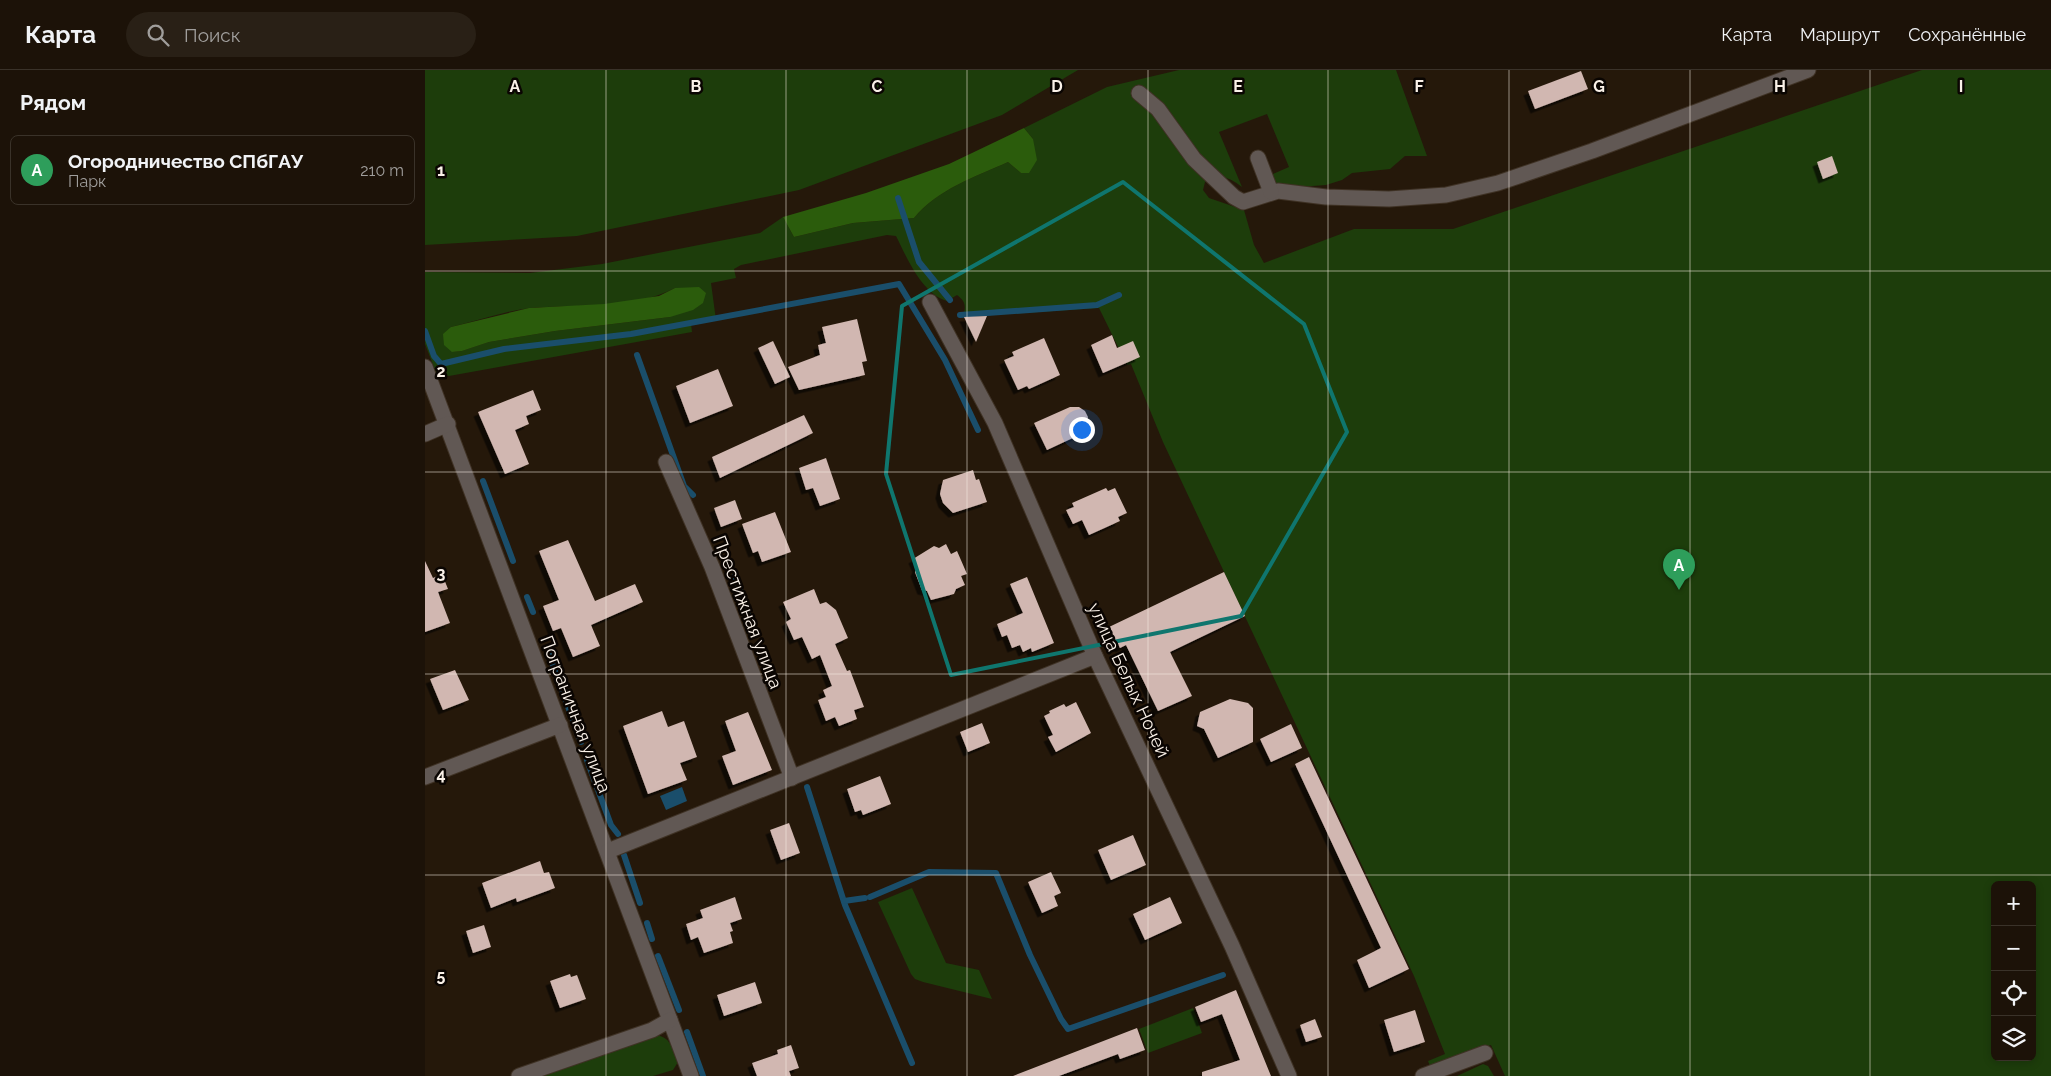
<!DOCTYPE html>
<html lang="ru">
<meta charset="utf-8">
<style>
body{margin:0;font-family:Raleway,sans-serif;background:#292016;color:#f1f3f6}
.controls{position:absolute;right:15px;bottom:15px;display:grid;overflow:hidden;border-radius:8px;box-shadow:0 2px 8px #0003}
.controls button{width:45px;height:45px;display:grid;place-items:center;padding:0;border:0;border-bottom:1px solid #3a3229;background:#1c1208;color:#f1f3f6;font:25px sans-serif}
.you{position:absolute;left:656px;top:359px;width:18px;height:18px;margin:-12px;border:4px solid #fff;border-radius:50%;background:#1a73e8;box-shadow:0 0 0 8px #1a73e833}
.badge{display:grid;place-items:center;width:32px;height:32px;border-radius:50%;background:#95cc3a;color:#fff;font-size:16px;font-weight:700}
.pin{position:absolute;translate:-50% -41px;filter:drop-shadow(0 1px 2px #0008)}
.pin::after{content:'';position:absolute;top:26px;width:18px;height:15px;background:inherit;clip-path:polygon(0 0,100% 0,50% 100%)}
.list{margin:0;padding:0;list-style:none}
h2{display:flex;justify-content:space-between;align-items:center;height:65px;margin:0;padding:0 20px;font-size:21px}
h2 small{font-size:16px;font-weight:400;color:#a09e9c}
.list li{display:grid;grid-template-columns:32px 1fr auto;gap:15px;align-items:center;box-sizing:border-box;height:70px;margin:0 10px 10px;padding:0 10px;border:1px solid #3a3229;border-radius:8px}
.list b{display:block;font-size:19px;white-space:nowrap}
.list p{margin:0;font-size:16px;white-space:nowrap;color:#a09e9c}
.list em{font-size:16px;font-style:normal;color:#a09e9c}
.icon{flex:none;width:28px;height:28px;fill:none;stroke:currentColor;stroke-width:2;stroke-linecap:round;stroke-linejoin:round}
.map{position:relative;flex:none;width:1626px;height:1006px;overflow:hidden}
header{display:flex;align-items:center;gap:30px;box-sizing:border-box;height:70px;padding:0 25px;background:#1c1208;border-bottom:1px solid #3a3229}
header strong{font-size:24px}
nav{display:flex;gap:28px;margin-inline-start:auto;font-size:18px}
.search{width:350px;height:45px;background:#292016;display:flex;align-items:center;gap:12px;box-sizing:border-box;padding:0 18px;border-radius:28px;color:#a09e9c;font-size:19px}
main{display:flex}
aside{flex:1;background:#1c1208}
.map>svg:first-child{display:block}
.green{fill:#1d3d0b;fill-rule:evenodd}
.forest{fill:#2b5c0c}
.water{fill:#1a4e6b}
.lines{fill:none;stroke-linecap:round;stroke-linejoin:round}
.stream{stroke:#1a4e6b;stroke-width:6}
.building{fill:#d1b7b1;filter:url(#shadow)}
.minor-casing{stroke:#3f3225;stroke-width:17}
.minor{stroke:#615854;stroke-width:15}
.marked{fill:none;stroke:#0f766e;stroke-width:4;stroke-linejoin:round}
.grid{fill:none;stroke:#faf1e8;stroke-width:1;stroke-opacity:0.55}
.labels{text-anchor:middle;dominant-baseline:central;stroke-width:5;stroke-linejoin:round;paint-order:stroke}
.street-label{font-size:18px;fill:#faf1e8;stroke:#0a0502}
.grid-label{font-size:16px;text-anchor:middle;font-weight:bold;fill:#faf1e8;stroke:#0a0502;stroke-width:5;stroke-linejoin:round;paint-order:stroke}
</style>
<header>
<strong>Карта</strong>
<div class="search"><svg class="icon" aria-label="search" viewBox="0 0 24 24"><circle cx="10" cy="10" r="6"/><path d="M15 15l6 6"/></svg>Поиск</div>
<nav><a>Карта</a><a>Маршрут</a><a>Сохранённые</a></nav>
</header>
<main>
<aside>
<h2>Рядом<small></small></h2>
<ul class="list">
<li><span class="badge" style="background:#2e9e5b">A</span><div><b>Огородничество СПбГАУ</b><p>Парк</p></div><em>210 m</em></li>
</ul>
</aside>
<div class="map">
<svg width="1626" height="1006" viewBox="0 0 1626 1006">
<defs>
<filter id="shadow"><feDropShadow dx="-4.5" dy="4.5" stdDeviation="0" flood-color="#0009"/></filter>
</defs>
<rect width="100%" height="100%" fill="#25180a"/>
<g class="green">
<path d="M 0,0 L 653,0 L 577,45 L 374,120 L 152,166 L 0,175 Z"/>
<path d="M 754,0 L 971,0 L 1002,86 L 980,86 L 965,99 L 927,103 L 917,110 L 901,115 L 874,117 L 857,115 L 848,112 L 843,106 L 864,97 L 842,44 L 794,62 L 817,117 C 803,106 796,104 780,112 L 778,120 L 784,128 L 819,140 L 829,175 L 839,193 L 929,159 L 1028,159 L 1497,0 L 1626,0 L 1626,1006 L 1080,1006 L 1066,975 L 1011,997 L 1005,996 L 1003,991 L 1020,984 L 989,906 L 738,372 L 706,294 L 702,295 L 674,238 L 538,247 C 541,236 541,232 532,225 L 522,231 C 497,224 482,188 471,166 L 462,165 L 316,195 L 309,199 L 311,208 L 286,213 L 291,250 L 266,254 L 267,262 L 24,306 L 12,305 L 0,274 L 0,202 L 105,203 L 177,194 L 335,163 L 358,147 L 369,167 L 428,153 L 489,148 C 511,120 552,106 583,92 L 596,103 L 608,69 L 599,58 L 682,17 ZM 250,218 L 245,247 L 130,261 L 64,272 L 37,281 L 27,282 L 26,257 C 52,251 79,241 105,238 C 151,234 208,240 250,218 ZM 1570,815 L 1607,815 L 1607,987 L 1570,987 Z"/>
<path d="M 487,818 L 521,893 L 554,900 L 567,929 L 498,912 L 490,909 L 486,904 L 453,832 Z"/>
<path d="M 768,938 L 777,963 L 723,983 L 714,959 Z"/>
<path d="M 229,965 C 246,966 247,978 253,992 L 248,1000 L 228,1006 L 108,1006 Z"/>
<path d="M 1058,994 L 1063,996 L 1069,1006 L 1032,1006 Z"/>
</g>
<g class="forest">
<path d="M 599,58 L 608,69 L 612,90 L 604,103 L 596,103 L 583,92 C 552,106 511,120 489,148 L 428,153 L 369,167 L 358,147 L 441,123 L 524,94 Z"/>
<path d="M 274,217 L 281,223 L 278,233 L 268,240 L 245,247 L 130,261 L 64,272 L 37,281 L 27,282 L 19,275 L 18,264 L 26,257 L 104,238 L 179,234 L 234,226 L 250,218 Z"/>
</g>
<path class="water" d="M 257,717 L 262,731 L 241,740 L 235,726 Z"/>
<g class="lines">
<g class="stream">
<path d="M 473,128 L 494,192 L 525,230"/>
<path d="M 535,245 L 672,235 L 694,225"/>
<path d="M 0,261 L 9,286 L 16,294 L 16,302"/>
<path d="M 212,285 L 259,416 L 268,425"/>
<path d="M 16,294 L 79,279 L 206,264 L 474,214 L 520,290 L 553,360"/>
<path d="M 58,411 L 88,491"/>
<path d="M 310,506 L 324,548"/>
<path d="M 102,527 L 108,542"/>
<path d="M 123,582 L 156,672"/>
<path d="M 342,608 L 346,618"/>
<path d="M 162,690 L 186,755 L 193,764"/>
<path d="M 382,717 L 420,835 L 487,993"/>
<path d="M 199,785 L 215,833"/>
<path d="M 445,827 L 504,802 L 571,803 L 605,885 L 636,949 L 643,959 L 798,905"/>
<path d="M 419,831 L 440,828"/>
<path d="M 222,853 L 227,869"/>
<path d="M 233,886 L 254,940"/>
<path d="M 262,962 L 278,1006"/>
</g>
</g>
<g class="building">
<path d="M 1156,1 L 1163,19 L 1110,39 L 1103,21 Z"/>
<path d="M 1407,86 L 1413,103 L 1398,109 L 1392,92 Z"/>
<path d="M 562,246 L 551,272 L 539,247 Z"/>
<path d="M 432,249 L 442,291 L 437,292 L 440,305 L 374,320 L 363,297 L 395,285 L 393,275 L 401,273 L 397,257 Z"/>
<path d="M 687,265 L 692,278 L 708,271 L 715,287 L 678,303 L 666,275 Z"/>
<path d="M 619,268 L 635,305 L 604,319 L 602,316 L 593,320 L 579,290 L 589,286 L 587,282 Z"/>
<path d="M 348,271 L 365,307 L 350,314 L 333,278 Z"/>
<path d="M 293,299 L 308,336 L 265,353 L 251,316 Z"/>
<path d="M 108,320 L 116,340 L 101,346 L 104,354 L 90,360 L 104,394 L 80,404 L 53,342 Z"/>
<path d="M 645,337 L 654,337 L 660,341 L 663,347 L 661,356 L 652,366 L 622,380 L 609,353 Z"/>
<path d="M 379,345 L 388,363 L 295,408 L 287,387 Z"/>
<path d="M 401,388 L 415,429 L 395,436 L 388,418 L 381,420 L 374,398 Z"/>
<path d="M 548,400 L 551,410 L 554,409 L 562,432 L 528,443 L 518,433 L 515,424 L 518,410 Z"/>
<path d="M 681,418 L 683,421 L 690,418 L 702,443 L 693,447 L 695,451 L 664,465 L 657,450 L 648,454 L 641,440 L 649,437 L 647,433 Z"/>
<path d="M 310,430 L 317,449 L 296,457 L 289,438 Z"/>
<path d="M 350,442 L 366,482 L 337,492 L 333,481 L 328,483 L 317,454 Z"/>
<path d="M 143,470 L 170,531 L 210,514 L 218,532 L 166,555 L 175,576 L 148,587 L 136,558 L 128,561 L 118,536 L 134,530 L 114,481 Z"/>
<path d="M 521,474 L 526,484 L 532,481 L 542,504 L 536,506 L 540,515 L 531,519 L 529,524 L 506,530 L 502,521 L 497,520 L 490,502 L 492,498 L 488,489 L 509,476 L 514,478 Z"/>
<path d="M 0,491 L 8,508 L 17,504 L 23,519 L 13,522 L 25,553 L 0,562 Z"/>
<path d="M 799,502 L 820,546 L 745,582 L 767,626 L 733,641 L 701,575 L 695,578 L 684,557 Z"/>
<path d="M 602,507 L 629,573 L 607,582 L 606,578 L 598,582 L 595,575 L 587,578 L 582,565 L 577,567 L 572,554 L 598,543 L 585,514 Z"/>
<path d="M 389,519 L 395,534 L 401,532 L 411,540 L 423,568 L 410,574 L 422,601 L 425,600 L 439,637 L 429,640 L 432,649 L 414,656 L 410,647 L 401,651 L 393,630 L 401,627 L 398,620 L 407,616 L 395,585 L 387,589 L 377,567 L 369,570 L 361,552 L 366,549 L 358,532 Z"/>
<path d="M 30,600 L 44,630 L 18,640 L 5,609 Z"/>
<path d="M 805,629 L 823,633 L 828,638 L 828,672 L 793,688 L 779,659 L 772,656 L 775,642 Z"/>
<path d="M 651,632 L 666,663 L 631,682 L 623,667 L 628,665 L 619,646 L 625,643 L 624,641 L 639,634 L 641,637 Z"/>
<path d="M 237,641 L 243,657 L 259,651 L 272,687 L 255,693 L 262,710 L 223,724 L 198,656 Z"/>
<path d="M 323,642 L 347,700 L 308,715 L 297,686 L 311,681 L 300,651 Z"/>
<path d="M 557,653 L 565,673 L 543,682 L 535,662 Z"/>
<path d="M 866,654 L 877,678 L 846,692 L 835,669 Z"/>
<path d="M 884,687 L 984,899 L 944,918 L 932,890 L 956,878 L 870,694 Z"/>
<path d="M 455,706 L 466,734 L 438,745 L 436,740 L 430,742 L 422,719 Z"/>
<path d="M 364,753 L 375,783 L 356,790 L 345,760 Z"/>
<path d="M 708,765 L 721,795 L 686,810 L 673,780 Z"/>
<path d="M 115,791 L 119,803 L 124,802 L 130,818 L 92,832 L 91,828 L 66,838 L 57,813 Z"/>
<path d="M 626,802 L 636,823 L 629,826 L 633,836 L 617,843 L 603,812 Z"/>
<path d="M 310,827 L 317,849 L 305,853 L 308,861 L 305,862 L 308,873 L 279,883 L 273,867 L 266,870 L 261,854 L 278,848 L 275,840 Z"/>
<path d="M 745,827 L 757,853 L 720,870 L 708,844 Z"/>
<path d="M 59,855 L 66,877 L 48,883 L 41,861 Z"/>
<path d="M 145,904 L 146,907 L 152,905 L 161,929 L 135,938 L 125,911 Z"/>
<path d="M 330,912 L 337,933 L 299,946 L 292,925 Z"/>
<path d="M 811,920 L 846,1006 L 777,1006 L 777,1002 L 815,990 L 797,944 L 776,952 L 770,937 Z"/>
<path d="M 990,940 L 1000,972 L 969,982 L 959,950 Z"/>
<path d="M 890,949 L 897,967 L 881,972 L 875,955 Z"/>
<path d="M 712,958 L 720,980 L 695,989 L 693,984 L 634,1006 L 588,1006 Z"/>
<path d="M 366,975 L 374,998 L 364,1001 L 366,1006 L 332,1006 L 327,993 L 353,984 L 352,980 Z"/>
</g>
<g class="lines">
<defs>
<g id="minor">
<path d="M 714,23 L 733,39 L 769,89 L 809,127 L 818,132 L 853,121 L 901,127 L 964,129 L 1021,125 L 1073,113 L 1167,81 L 1383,0"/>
<path d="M 833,88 L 846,122"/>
<path d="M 505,232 L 570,353 L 670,586 L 807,876 L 864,1006"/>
<path d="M 0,297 L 266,1006"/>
<path d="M 0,364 L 23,354"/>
<path d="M 241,392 L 287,497 L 367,708"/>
<path d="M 0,707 L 135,655"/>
<path d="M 183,781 L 670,586"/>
<path d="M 94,1006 L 227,960 L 245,950"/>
<path d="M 998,1006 L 1060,983"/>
</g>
</defs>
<use href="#minor" class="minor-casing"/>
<use href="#minor" class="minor"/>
</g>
<path class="marked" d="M 698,112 L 879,254 L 922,362 L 816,546 L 526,605 L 461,404 L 477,236 Z"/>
<path class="grid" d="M 181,0 L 181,1006M 361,0 L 361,1006M 542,0 L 542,1006M 723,0 L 723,1006M 903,0 L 903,1006M 1084,0 L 1084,1006M 1265,0 L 1265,1006M 1445,0 L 1445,1006M 0,201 L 1626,201M 0,402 L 1626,402M 0,604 L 1626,604M 0,805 L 1626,805"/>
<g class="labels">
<g class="street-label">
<text transform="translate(323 542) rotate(69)">Престижная улица</text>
<text transform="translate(704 610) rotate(65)">улица Белых Ночей</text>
<text transform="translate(151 644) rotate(69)">Пограничная улица</text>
</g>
</g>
<g class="grid-label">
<text x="90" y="22">A</text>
<text x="271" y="22">B</text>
<text x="452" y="22">C</text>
<text x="632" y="22">D</text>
<text x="813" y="22">E</text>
<text x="994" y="22">F</text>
<text x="1174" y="22">G</text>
<text x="1355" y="22">H</text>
<text x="1536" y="22">I</text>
<text x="16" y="106">1</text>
<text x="16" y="307">2</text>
<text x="16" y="509">3</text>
<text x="16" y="710">4</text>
<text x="16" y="911">5</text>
</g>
</svg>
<div class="controls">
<button>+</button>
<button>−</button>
<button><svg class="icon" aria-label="locate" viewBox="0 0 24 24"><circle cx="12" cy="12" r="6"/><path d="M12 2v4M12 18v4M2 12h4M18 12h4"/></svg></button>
<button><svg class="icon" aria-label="layers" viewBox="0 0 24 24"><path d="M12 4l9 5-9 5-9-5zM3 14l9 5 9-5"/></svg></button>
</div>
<div class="you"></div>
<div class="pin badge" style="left:1254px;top:520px;background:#2e9e5b">A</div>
</div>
</main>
